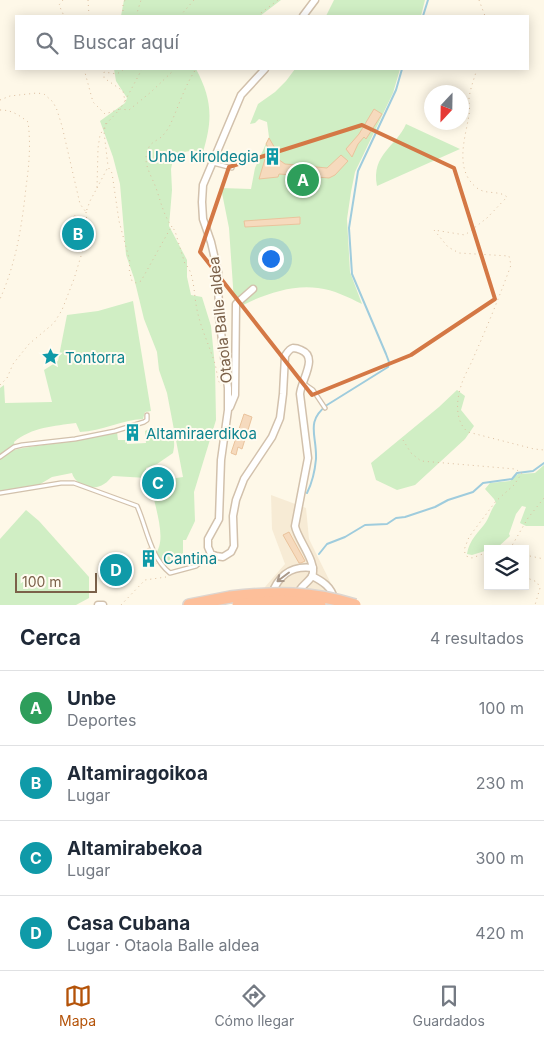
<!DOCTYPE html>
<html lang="es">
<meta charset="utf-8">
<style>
body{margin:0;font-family:Inter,sans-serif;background:#f6f6f7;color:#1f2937}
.controls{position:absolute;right:15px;bottom:15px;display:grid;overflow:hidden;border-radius:0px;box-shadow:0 2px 12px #0003}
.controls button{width:45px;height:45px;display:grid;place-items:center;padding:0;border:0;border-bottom:1px solid #e0e1e3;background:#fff;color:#1f2937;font:25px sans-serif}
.compass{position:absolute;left:424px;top:85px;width:45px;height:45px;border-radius:50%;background:#fff;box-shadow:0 2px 12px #0003;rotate:202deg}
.scale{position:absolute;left:15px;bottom:12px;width:82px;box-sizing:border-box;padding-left:5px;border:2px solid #7b6149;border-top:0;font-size:14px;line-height:18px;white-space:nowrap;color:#7b6149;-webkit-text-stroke:4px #fffbf0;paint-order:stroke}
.you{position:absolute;left:270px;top:258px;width:18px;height:18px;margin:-12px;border:4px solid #fff;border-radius:50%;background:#1a73e8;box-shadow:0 0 0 8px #1a73e833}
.badge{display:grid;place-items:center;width:32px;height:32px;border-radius:50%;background:#b45309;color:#fff;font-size:16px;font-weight:700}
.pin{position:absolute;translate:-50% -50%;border:2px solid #fff;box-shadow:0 1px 5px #0006}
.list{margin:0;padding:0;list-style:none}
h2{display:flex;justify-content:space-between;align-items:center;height:65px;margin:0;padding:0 20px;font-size:21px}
h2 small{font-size:16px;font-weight:400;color:#747a83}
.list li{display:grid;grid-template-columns:32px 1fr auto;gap:15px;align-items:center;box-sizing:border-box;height:75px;padding:0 20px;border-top:1px solid #e0e1e3}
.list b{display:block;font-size:19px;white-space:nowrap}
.list p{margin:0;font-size:16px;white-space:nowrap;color:#747a83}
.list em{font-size:16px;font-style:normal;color:#747a83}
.icon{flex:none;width:28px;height:28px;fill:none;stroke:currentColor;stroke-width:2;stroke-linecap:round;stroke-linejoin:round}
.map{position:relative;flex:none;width:544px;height:605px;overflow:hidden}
.search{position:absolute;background:#fff;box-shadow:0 2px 12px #0003;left:15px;right:15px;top:15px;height:55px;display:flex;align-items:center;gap:12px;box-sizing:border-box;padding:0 18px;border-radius:0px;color:#747a83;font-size:19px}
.sheet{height:365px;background:#fff}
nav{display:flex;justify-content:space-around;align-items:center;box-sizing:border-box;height:70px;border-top:1px solid #e0e1e3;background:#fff;font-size:14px;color:#747a83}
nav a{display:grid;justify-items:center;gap:2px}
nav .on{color:#b45309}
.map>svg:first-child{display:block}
.residential{fill:#f7ebd5}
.green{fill:#d0eec4}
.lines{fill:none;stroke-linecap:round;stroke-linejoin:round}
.stream{stroke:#9fccdd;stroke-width:2}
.building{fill:#f6dabd;stroke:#eac39c}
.service-casing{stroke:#d2c1ac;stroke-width:5.5}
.minor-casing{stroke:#d2c1ac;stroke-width:9}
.motorway-casing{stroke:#ddd6d0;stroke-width:14}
.path{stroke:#dcbe9f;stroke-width:1;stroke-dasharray:1 4;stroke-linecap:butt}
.service{stroke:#fff;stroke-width:3}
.minor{stroke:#fff;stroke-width:6}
.motorway{stroke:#fdbf9a;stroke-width:11}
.motorway-bridge-casing{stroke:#ddd6d0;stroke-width:14;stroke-linecap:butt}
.motorway-bridge{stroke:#fdbf9a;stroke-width:11}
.oneway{stroke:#a99889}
.marked{fill:none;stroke:#d47845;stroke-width:4;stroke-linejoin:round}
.labels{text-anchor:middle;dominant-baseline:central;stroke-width:4;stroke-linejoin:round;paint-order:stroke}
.culture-label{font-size:15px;fill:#0d838f;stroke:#fffbf0;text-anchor:start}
.street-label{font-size:15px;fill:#7b6149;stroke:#fffbf0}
</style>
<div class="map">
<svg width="544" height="605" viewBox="0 0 544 605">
<rect width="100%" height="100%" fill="#fef8e8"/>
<path class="residential" d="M 271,495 L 306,508 L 309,539 L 341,604 L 344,605 L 255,605 L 265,587 L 285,564 L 272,529 Z"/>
<g class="green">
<path d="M 124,0 L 281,0 L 260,16 L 121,16 Z"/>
<path d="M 334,0 L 425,0 L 421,16 L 326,16 Z"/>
<path d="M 114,69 L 196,69 C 212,99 213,119 203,152 C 195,149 183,152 174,155 L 171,169 L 172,190 L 169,226 L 187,260 L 187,277 L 191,295 L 202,297 L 211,326 L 215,367 L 216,420 L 194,492 L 195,521 L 186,540 L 183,540 L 183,559 L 168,563 L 156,559 L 155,554 C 168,540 154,506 152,488 L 164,486 L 163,480 L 183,477 L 167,393 L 159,370 L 157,352 L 144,319 L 134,278 L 126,255 L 120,184 L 113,157 L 100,121 L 125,103 L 127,98 L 116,81 Z"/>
<path d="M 295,69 L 400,69 L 393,93 L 355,172 L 351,192 L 347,219 L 350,272 L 362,304 C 348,297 334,290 318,288 C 292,284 262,295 239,307 L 234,301 L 229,228 L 221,188 L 251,189 L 255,168 L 269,137 L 267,122 L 259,119 L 255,123 L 250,124 L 258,104 L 275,92 L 286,81 Z"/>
<path d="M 406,124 L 460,149 L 377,186 C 371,154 396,147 406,124 Z"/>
<path d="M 133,301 L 151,411 L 145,412 L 143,419 C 122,420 102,431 80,432 L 76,423 C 54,426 32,427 14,442 L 15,446 L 0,454 L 0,388 L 4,385 L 5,403 L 52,402 L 44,370 L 58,361 L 67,315 L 98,311 Z"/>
<path d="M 457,390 L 465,396 L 461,410 L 474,426 L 465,439 L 415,485 L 397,490 L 376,480 L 371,463 L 439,407 Z"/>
<path d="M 151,428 C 168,430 178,434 173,453 L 157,464 L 146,468 L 147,478 L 113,476 C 110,478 108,482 104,484 C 93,492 75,485 72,473 L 52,477 L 37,486 L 0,492 L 0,458 L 14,450 L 23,448 L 90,438 L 117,432 L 118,440 L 127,440 L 127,444 L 146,443 L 145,431 Z"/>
<path d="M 544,465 L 544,526 L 526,526 L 520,523 L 526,507 L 522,506 L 516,514 L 509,534 L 510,536 L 498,547 L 488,549 L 488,550 L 472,555 L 467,554 C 469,540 479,532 486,522 C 490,516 491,509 496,503 L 494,499 L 485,489 L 490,483 L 510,481 L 518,474 L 535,473 Z"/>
<path d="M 26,510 L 39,521 L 89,577 L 89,598 L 76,605 L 0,605 L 0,539 Z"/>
</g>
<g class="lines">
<g class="stream">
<path d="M 423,16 L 428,0"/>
<path d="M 307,493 C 312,483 315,470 316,459 C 317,435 305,422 327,405 L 388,367 L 389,362 L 386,354 L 352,274 L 349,228 L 358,171 L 396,90 L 402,69"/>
<path d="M 319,554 L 327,544 L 345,537 L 365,525 L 387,524 L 396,518 L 405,517 L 435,507 L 448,500 L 473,492 L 483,483 L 512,479 L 517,473 L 533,471 L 544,463"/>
</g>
</g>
<g class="building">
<path d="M 374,109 L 382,114 L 366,139 L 364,137 L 358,144 L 352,157 L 346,149 L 359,134 Z"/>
<path d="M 269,138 L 276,150 L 275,157 L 285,164 L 327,168 L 341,155 L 348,161 L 335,175 L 329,178 L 279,174 L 278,177 L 259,179 L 265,159 L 271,160 L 271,152 L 266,144 Z"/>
<path d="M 74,216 L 84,218 L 82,229 L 86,230 L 83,245 L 73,243 L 73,238 L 71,238 Z"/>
<path d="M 300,217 L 300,224 L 245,227 L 244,221 Z"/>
<path d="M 244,414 L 252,417 L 248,430 L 252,431 L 250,437 L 246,436 L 242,449 L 238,447 L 236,455 L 231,453 Z"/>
<path d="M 162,476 L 164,488 L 153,490 L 151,477 Z"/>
<path d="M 289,532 L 305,561 L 301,563 L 299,563 L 283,535 Z"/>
<path d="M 149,548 L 156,564 L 148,567 L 142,552 Z"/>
</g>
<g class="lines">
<defs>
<g id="service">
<path d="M 213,163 L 232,168"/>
<path d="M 303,383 L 313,390 L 325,408"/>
<path d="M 0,457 L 14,447 L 22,445 L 75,439 L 115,431 L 144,422 L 147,420 L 147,415"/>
<path d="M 0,493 L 61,483 L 74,483 L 137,506 C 147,528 150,557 170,573 L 196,566 L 211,554"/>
</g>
<g id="minor">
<path d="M 303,16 L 315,0"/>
<path d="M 265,69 L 241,95 L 203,185 L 202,202 L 203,219 L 211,242 L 218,272 L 219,316 L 228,388 L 228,410 L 221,460 L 219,519 L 208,539 L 208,547 L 211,554 L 216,556 L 223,557 L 231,552 L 234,546 L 233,516 L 236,500 L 244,479 L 272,437 L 280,418 L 283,394 L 285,356 C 287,353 289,349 293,348 C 296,348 299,349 301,350 C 319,357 301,380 300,394 L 308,458 L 295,526 C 297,539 318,563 312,576 C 308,583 300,586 297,595"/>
<path d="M 230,407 L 235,395 L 236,304 L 253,289"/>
<path d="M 312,576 C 322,581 332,587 334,599"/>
<path d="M 271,596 C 278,576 290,565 313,568"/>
<path d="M 98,605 L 103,605"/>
</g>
<path id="motorway" d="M 189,605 L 230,597"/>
</defs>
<use href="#service" class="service-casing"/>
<use href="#minor" class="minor-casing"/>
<use href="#motorway" class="motorway-casing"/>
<g class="path">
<path d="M 63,0 L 59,5 L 64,16"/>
<path d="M 88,0 L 89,16"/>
<path d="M 479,0 L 485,16"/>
<path d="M 123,16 L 123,5 L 125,0"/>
<path d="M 136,16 L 141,0"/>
<path d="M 180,16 L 194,0"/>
<path d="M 257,16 L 278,0"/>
<path d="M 84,69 L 93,102 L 105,114 L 120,109 L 125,101 L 123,91 L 104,78 L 104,72 L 117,74 L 124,69"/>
<path d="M 477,69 C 474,79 470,89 469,99 C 469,104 470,110 469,115 C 465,139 454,170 477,188 C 486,195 499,190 507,197 L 487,218 L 465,235 L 434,230 L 448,247 L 459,253 L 509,256 L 511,265 C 500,295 488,325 475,354 C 471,365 464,375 461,386 C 456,401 455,422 468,432 L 534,449 L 544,450"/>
<path d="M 0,100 L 10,96 L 37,93 L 44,94 L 53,102 L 57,110 L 62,126 L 80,204 L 86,212 L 90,201 L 97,188 L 98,148 L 100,135 L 107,123 L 120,109 L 129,110 L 151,92 L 175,69"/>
<path d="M 125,101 L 142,69"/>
<path d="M 0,110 C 12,110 19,115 28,122 C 31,144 29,166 26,187 C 22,226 16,263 0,299"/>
<path d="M 106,123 L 104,132 L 108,166"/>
<path d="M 97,188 L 108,167 L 112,173 L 119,221 L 130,262 L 129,269 L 132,281 L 136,283 L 141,281 L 170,229 L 173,228 L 175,231 L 185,264 C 194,271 194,294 196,304 C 199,325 209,344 215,364 C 217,371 217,379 221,386"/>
<path d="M 172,227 C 163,214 161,202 156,188 C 151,174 141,162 149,147 C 152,142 156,141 160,138 C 164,135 168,129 170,125 C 179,106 184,87 196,69"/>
<path d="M 0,385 L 7,378 L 13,364 L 29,344 L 54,323 L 62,310 L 74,279 L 88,233 L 86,212"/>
<path d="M 403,440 L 411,453 L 421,461 L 515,469 L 522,473 L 514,485 L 496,501 L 469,537 L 464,550 L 466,556 L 472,558 L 488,552"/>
<path d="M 510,549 L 528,518 L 544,498"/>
<path d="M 525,555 L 544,559"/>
<path d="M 525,577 L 537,582 L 540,588 L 535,605"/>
<path d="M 121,605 L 145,580 L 166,577"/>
</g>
<use href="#service" class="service"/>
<use href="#minor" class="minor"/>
<use href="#motorway" class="motorway"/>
<defs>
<g id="motorway-bridge">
<path d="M 230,597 C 275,592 312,591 355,605"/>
<path d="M 238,605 L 280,601 L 320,605"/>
</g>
</defs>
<use href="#motorway-bridge" class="motorway-bridge-casing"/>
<use href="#motorway-bridge" class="motorway-bridge"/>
</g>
<defs><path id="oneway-shaft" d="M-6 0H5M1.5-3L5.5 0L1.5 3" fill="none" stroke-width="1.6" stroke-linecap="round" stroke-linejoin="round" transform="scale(1.25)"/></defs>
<use class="oneway" href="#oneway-shaft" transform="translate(283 577) rotate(143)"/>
<path class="marked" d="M 362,125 L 454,168 L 495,299 L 411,355 L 312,395 L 200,252 L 229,167 Z"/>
<defs>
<symbol id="building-bare" viewBox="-9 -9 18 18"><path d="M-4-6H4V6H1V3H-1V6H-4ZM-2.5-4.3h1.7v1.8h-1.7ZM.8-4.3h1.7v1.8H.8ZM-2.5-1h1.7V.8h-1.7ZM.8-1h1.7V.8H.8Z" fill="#0f9aa8" stroke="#fffbf0" stroke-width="2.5" paint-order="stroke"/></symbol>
<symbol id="sight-bare" viewBox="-9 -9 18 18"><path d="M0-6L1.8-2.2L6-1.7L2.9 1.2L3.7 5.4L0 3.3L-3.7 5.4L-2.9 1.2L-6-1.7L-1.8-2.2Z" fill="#0f9aa8" stroke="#fffbf0" stroke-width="2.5" paint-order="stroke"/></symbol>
</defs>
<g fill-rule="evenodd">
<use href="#building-bare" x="260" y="144" width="25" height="25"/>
<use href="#sight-bare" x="38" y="344" width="25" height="25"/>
<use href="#building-bare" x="120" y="420" width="25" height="25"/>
<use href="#building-bare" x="136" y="546" width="25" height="25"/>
</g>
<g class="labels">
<g class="culture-label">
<text x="259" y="156" text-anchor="end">Unbe kiroldegia</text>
<text x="65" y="357">Tontorra</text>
<text x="146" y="433">Altamiraerdikoa</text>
<text x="163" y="558">Cantina</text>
</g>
<g class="street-label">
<text transform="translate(220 320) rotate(-96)">Otaola Balle aldea</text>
</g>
</g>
</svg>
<div class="controls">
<button><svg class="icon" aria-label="layers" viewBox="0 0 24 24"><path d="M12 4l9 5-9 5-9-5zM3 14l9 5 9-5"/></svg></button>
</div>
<svg class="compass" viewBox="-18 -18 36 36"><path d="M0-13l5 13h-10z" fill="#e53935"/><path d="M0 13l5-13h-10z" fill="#747a83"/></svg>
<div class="scale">100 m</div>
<div class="you"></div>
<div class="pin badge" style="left:303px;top:180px;background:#2e9e5b">A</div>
<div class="pin badge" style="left:78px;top:234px;background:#0f9aa8">B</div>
<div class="pin badge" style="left:158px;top:483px;background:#0f9aa8">C</div>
<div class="pin badge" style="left:116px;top:570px;background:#0f9aa8">D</div>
<div class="search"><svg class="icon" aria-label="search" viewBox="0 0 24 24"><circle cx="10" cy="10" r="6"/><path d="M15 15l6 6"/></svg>Buscar aquí</div>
</div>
<section class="sheet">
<h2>Cerca<small>4 resultados</small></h2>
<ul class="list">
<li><span class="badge" style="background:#2e9e5b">A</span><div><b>Unbe</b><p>Deportes</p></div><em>100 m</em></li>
<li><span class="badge" style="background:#0f9aa8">B</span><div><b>Altamiragoikoa</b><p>Lugar</p></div><em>230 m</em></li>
<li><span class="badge" style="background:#0f9aa8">C</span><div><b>Altamirabekoa</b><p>Lugar</p></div><em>300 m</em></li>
<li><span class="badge" style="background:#0f9aa8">D</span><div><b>Casa Cubana</b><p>Lugar · Otaola Balle aldea</p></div><em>420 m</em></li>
</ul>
</section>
<nav>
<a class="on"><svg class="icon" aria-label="map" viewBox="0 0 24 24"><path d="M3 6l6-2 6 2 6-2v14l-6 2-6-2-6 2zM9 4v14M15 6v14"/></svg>Mapa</a>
<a><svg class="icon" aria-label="directions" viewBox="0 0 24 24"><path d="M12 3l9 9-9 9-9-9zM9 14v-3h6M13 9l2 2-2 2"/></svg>Cómo llegar</a>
<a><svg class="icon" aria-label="saved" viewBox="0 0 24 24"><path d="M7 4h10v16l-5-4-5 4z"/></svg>Guardados</a>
</nav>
